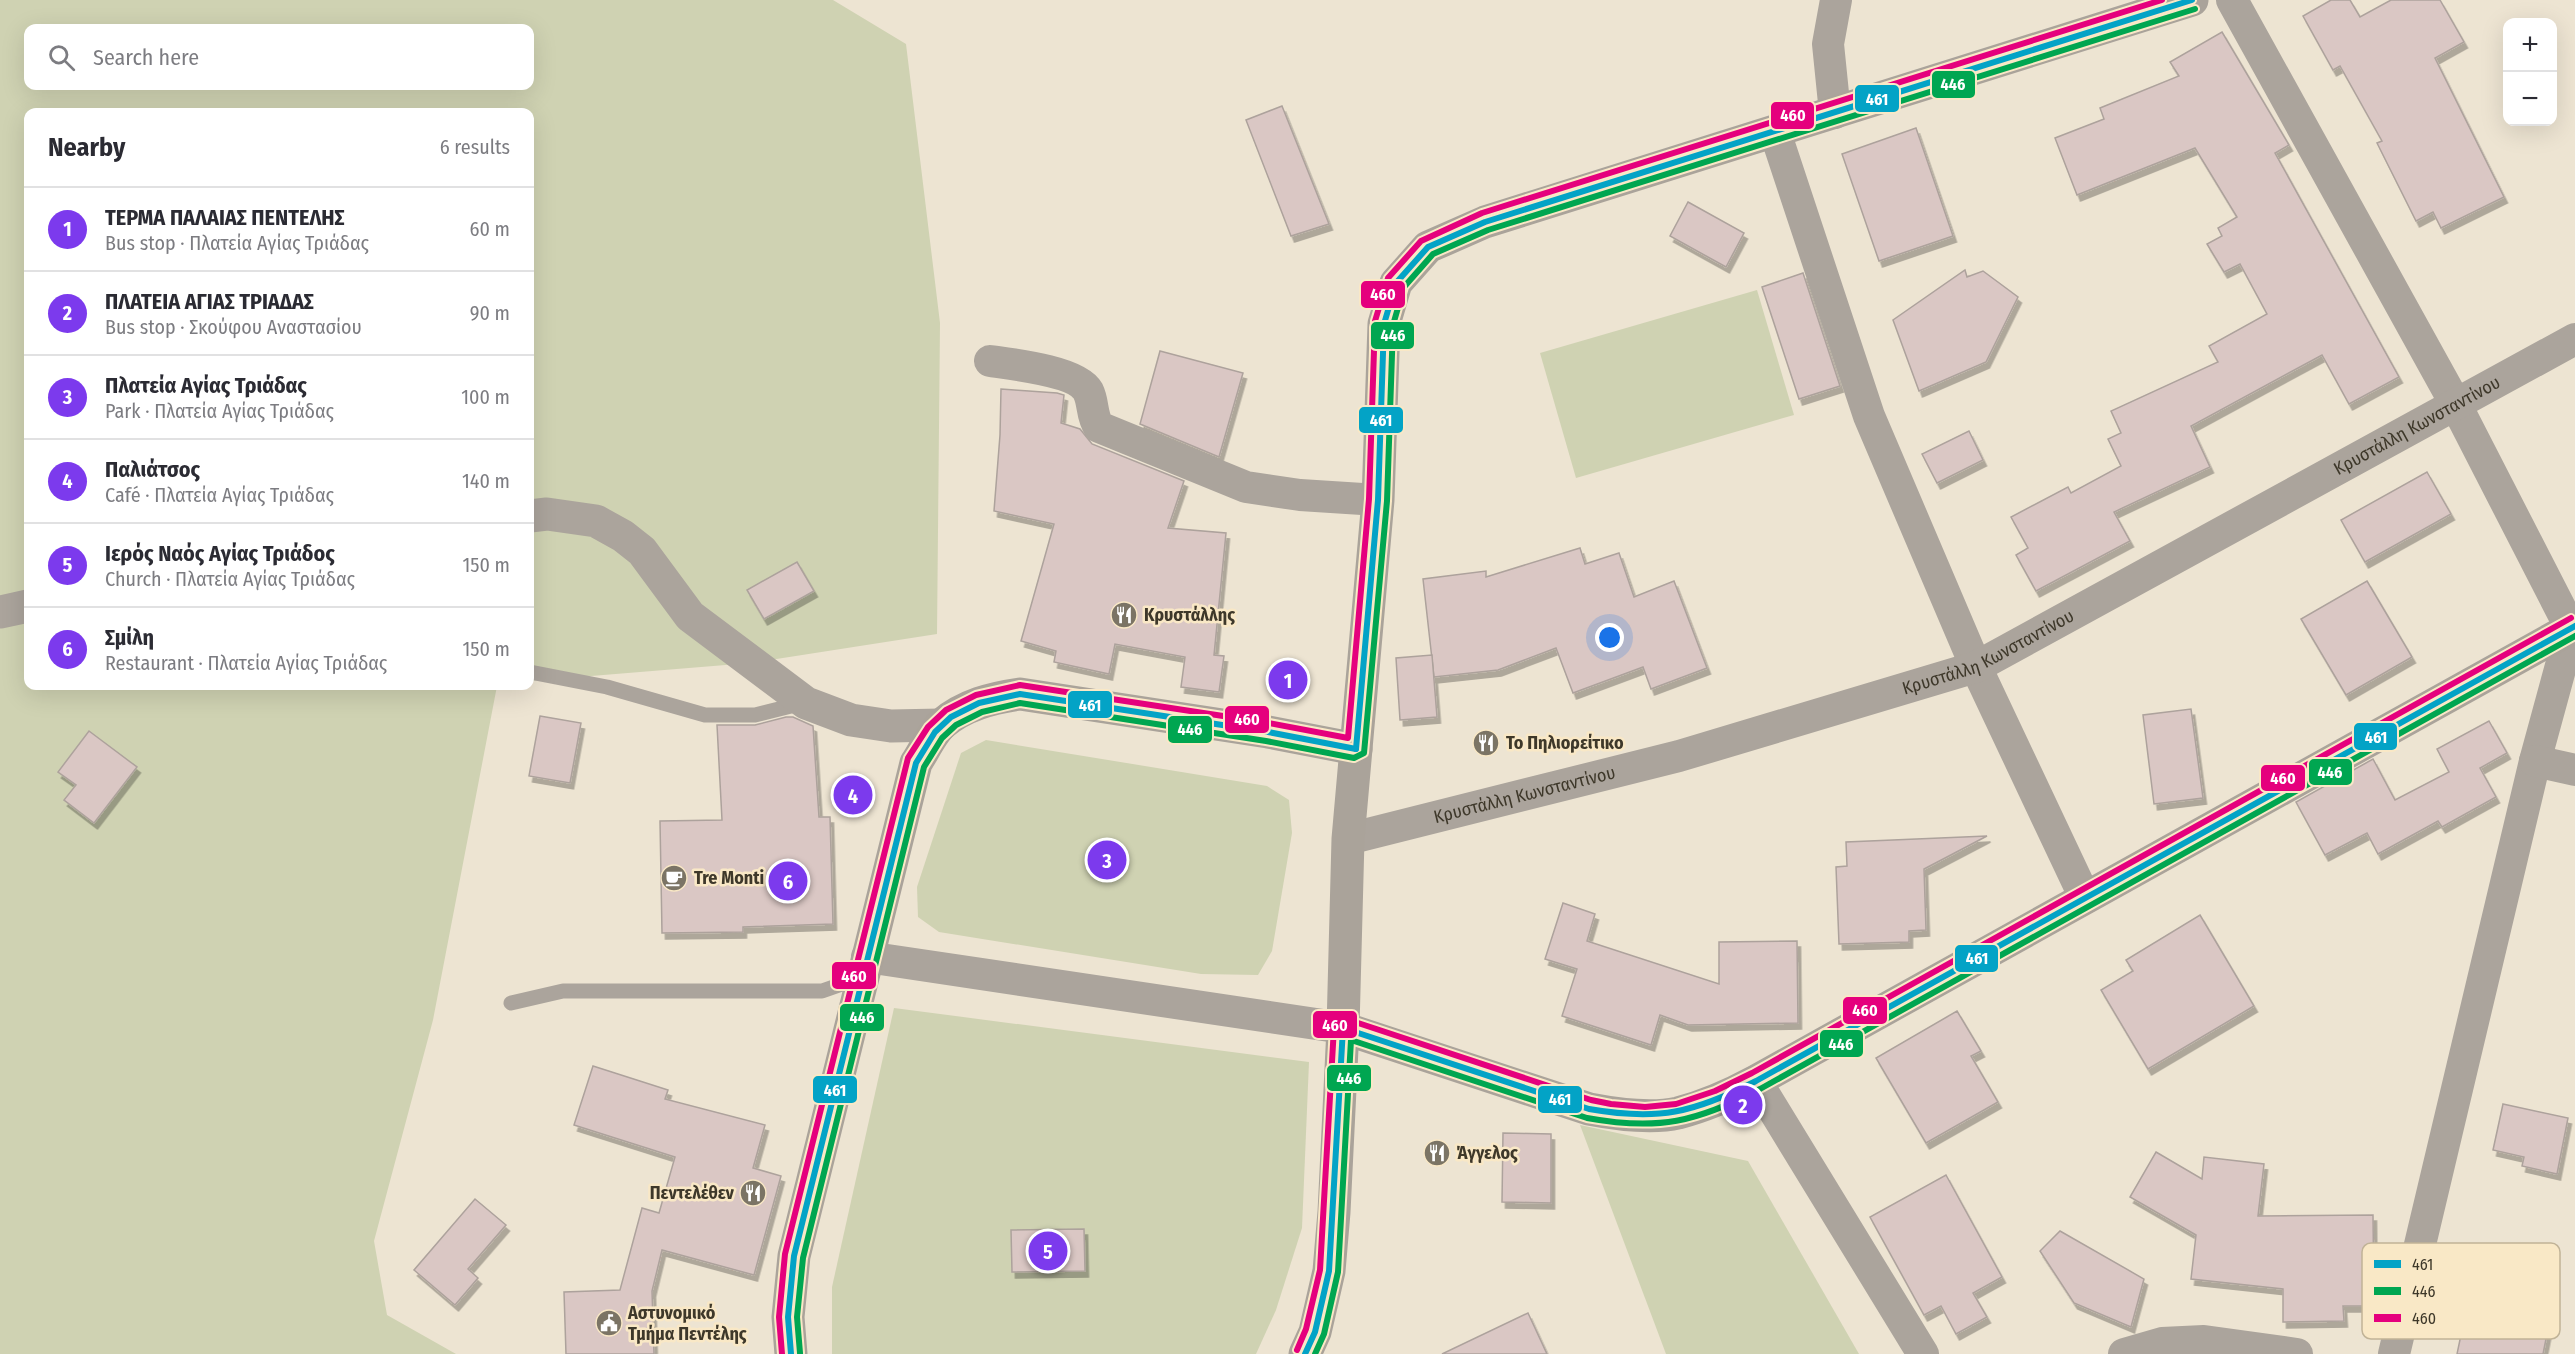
<!DOCTYPE html>
<meta charset="utf-8">
<style>
body{margin:0;font-family:"Fira Sans Condensed",sans-serif;background:#f7f7f7;color:#2b2b33}
.controls{position:absolute;right:18px;top:18px;display:grid;overflow:hidden;border-radius:12px;box-shadow:0 6px 24px #0002}
.controls button{width:54px;height:54px;display:grid;place-items:center;padding:0;border:0;border-bottom:2px solid #e1e1e2;background:#fff;color:#2b2b33;font:30px sans-serif}
.you{position:absolute;left:1610px;top:638px;width:21px;height:21px;margin:-15px;border:4px solid #fff;border-radius:50%;background:#1a73e8;box-shadow:0 0 0 9px #1a73e833}
.badge{display:grid;place-items:center;width:39px;height:39px;border-radius:50%;background:#7c3aed;color:#fff;font-size:20px;font-weight:700}
.pin{position:absolute;translate:-50% -50%;border:3px solid #fff;box-shadow:0 2px 6px #0006}
.list{margin:0;padding:0;list-style:none}
h2{display:flex;justify-content:space-between;align-items:center;height:78px;margin:0;padding:0 24px;font-size:26px}
h2 small{font-size:20px;font-weight:400;color:#7c7c81}
.list li{display:grid;grid-template-columns:39px 1fr auto;gap:18px;align-items:center;box-sizing:border-box;height:84px;padding:0 24px;border-top:2px solid #e1e1e2}
.list b{display:block;font-size:22px;white-space:nowrap}
.list p{margin:0;font-size:20px;white-space:nowrap;color:#7c7c81}
.list em{font-size:20px;font-style:normal;color:#7c7c81}
.icon{flex:none;width:33px;height:33px;fill:none;stroke:currentColor;stroke-width:2;stroke-linecap:round;stroke-linejoin:round}
.map{position:relative;flex:none;width:2575px;height:1354px;overflow:hidden}
.search{position:absolute;background:#fff;box-shadow:0 6px 24px #0002;left:24px;top:24px;width:510px;height:66px;display:flex;align-items:center;gap:15px;box-sizing:border-box;padding:0 21px;border-radius:12px;color:#7c7c81;font-size:22px}
.panel{position:absolute;background:#fff;box-shadow:0 6px 24px #0002;left:24px;top:108px;width:510px;height:582px;border-radius:12px}
.map>svg:first-child{display:block}
.green{fill:#cfd2b2;fill-rule:evenodd}
.building{fill:#dac7c4;stroke:#ada29c;stroke-width:1.5;filter:url(#shadow)}
.lines{fill:none;stroke-linecap:round;stroke-linejoin:round}
.service{stroke:#aba49c;stroke-width:15}
.minor{stroke:#aba49c;stroke-width:32}
.tertiary{stroke:#aba49c;stroke-width:33}
.secondary{stroke:#aaa39a;stroke-width:33}
.bus-1-casing{stroke:#f9e8c6;stroke-width:10}
.bus-2-casing{stroke:#f9e8c6;stroke-width:10}
.bus-3-casing{stroke:#f9e8c6;stroke-width:10}
.bus-1{stroke:#03a3c6;stroke-width:6}
.bus-2{stroke:#00a651;stroke-width:6}
.bus-3{stroke:#e5007d;stroke-width:6}
.labels{text-anchor:middle;dominant-baseline:central;stroke-width:5;stroke-linejoin:round;paint-order:stroke}
.street-label{font-size:18px;fill:#3e382a;stroke:#f9e8c6}
.poi-label{font-size:18px;font-weight:bold;fill:#3e382a;stroke:#f9e8c6;text-anchor:start}
.key{fill:#f9e8c6;stroke:#c1b397;stroke-width:1.5}
.key-label{font-size:16px;fill:#3e382a}
.line-badge{stroke:#f9e8c6;stroke-width:2}
.badge-label{font-size:16px;text-anchor:middle;font-weight:bold;fill:#fff}
</style>
<div class="map">
<svg width="2575" height="1354" viewBox="0 0 2575 1354">
<defs>
<filter id="shadow"><feDropShadow dx="3.5" dy="6" stdDeviation="0" flood-color="#0004"/></filter>
</defs>
<rect width="100%" height="100%" fill="#ede4d2"/>
<g class="green">
<path d="M 0,0 L 833,0 L 906,44 L 940,323 L 937,634 L 750,663 L 530,681 L 530,112 L 28,112 L 28,686 L 497,686 L 433,1020 L 374,1241 L 387,1315 L 456,1354 L 0,1354 ZM 28,28 L 530,28 L 530,86 L 28,86 Z"/>
<path d="M 1757,290 L 1794,415 L 1576,478 L 1540,353 Z"/>
<path d="M 986,740 L 1267,786 L 1289,800 L 1292,833 L 1272,951 L 1258,975 L 1201,974 L 939,932 L 918,917 L 917,887 L 961,753 Z"/>
<path d="M 894,1008 L 1309,1062 L 1302,1228 L 1276,1310 L 1256,1354 L 832,1354 L 832,1287 Z"/>
<path d="M 1580,1125 L 1748,1161 L 1859,1354 L 1666,1354 Z"/>
</g>
<g class="building">
<path d="M 2331,0 L 2350,0 L 2360,17 L 2391,0 L 2440,0 L 2464,42 L 2435,58 L 2504,197 L 2441,228 L 2433,212 L 2416,221 L 2377,143 L 2382,141 L 2340,66 L 2333,70 L 2303,16 Z"/>
<path d="M 2222,32 L 2289,145 L 2275,153 L 2399,377 L 2349,404 L 2322,355 L 2191,426 L 2210,467 L 2114,512 L 2130,541 L 2036,591 L 2016,555 L 2028,548 L 2011,517 L 2068,487 L 2071,493 L 2121,466 L 2108,439 L 2121,433 L 2111,411 L 2218,362 L 2209,346 L 2267,314 L 2240,264 L 2224,272 L 2207,244 L 2222,236 L 2218,228 L 2237,217 L 2195,148 L 2077,195 L 2055,138 L 2104,119 L 2100,108 L 2179,76 L 2170,62 Z"/>
<path d="M 1282,106 L 1329,224 L 1291,236 L 1246,120 Z"/>
<path d="M 1916,128 L 1953,236 L 1879,261 L 1842,154 Z"/>
<path d="M 1688,202 L 1744,233 L 1726,267 L 1670,236 Z"/>
<path d="M 1965,270 L 1967,277 L 1983,271 L 2018,297 L 1986,362 L 1919,391 L 1893,320 Z"/>
<path d="M 1803,273 L 1840,386 L 1799,399 L 1762,287 Z"/>
<path d="M 1160,351 L 1243,373 L 1219,457 L 1140,424 Z"/>
<path d="M 1001,389 L 1057,393 L 1064,395 L 1061,423 L 1080,429 L 1092,444 L 1184,481 L 1168,528 L 1226,533 L 1214,655 L 1224,656 L 1219,692 L 1181,687 L 1185,657 L 1115,644 L 1109,674 L 1054,662 L 1056,651 L 1021,641 L 1054,524 L 994,511 L 1000,435 Z"/>
<path d="M 1969,431 L 1983,460 L 1937,483 L 1922,454 Z"/>
<path d="M 2427,472 L 2451,514 L 2365,562 L 2341,520 Z"/>
<path d="M 1580,548 L 1585,564 L 1619,553 L 1634,597 L 1674,581 L 1707,668 L 1651,689 L 1643,667 L 1573,693 L 1556,648 L 1498,670 L 1434,677 L 1423,579 L 1486,571 L 1486,577 Z"/>
<path d="M 797,562 L 814,591 L 764,619 L 747,590 Z"/>
<path d="M 2367,581 L 2412,657 L 2346,695 L 2301,619 Z"/>
<path d="M 1432,655 L 1437,717 L 1400,720 L 1396,658 Z"/>
<path d="M 2191,709 L 2203,798 L 2154,804 L 2143,715 Z"/>
<path d="M 540,716 L 581,723 L 570,783 L 529,776 Z"/>
<path d="M 786,717 L 793,717 L 813,726 L 819,817 L 830,817 L 833,924 L 743,927 L 743,932 L 662,933 L 660,821 L 722,820 L 717,725 L 755,725 Z"/>
<path d="M 2489,721 L 2507,753 L 2480,768 L 2496,797 L 2442,827 L 2438,821 L 2378,854 L 2367,833 L 2325,855 L 2296,802 L 2373,759 L 2395,800 L 2449,772 L 2437,749 Z"/>
<path d="M 89,731 L 137,767 L 94,823 L 64,800 L 76,785 L 58,772 Z"/>
<path d="M 1987,836 L 1924,869 L 1926,930 L 1909,931 L 1909,942 L 1839,944 L 1836,867 L 1847,866 L 1846,842 Z"/>
<path d="M 1563,903 L 1595,914 L 1587,941 L 1719,984 L 1719,942 L 1797,941 L 1798,1023 L 1688,1025 L 1660,1015 L 1651,1045 L 1562,1016 L 1577,969 L 1545,959 Z"/>
<path d="M 2200,915 L 2254,1006 L 2148,1069 L 2101,990 L 2133,971 L 2126,960 Z"/>
<path d="M 1957,1011 L 1981,1051 L 1971,1056 L 1998,1102 L 1926,1143 L 1876,1058 Z"/>
<path d="M 593,1066 L 668,1090 L 665,1099 L 765,1125 L 753,1168 L 781,1176 L 754,1275 L 662,1250 L 652,1291 L 654,1354 L 566,1354 L 564,1292 L 620,1290 L 642,1208 L 659,1213 L 675,1157 L 574,1125 Z"/>
<path d="M 2503,1104 L 2568,1118 L 2557,1174 L 2522,1166 L 2524,1157 L 2493,1150 Z"/>
<path d="M 1503,1133 L 1551,1134 L 1551,1203 L 1502,1202 Z"/>
<path d="M 2156,1152 L 2202,1179 L 2204,1157 L 2264,1164 L 2258,1216 L 2373,1215 L 2374,1306 L 2343,1306 L 2344,1321 L 2283,1322 L 2283,1289 L 2191,1279 L 2196,1235 L 2130,1197 Z"/>
<path d="M 1946,1175 L 2002,1277 L 1973,1293 L 1987,1317 L 1956,1334 L 1941,1306 L 1924,1315 L 1870,1217 Z"/>
<path d="M 475,1199 L 506,1225 L 468,1269 L 478,1278 L 455,1305 L 414,1270 Z"/>
<path d="M 1084,1229 L 1085,1271 L 1012,1272 L 1011,1230 Z"/>
<path d="M 2060,1231 L 2144,1279 L 2131,1327 L 2074,1303 L 2040,1251 Z"/>
<path d="M 2466,1311 L 2548,1329 L 2543,1354 L 2457,1354 Z"/>
<path d="M 1528,1313 L 1547,1354 L 1442,1354 Z"/>
</g>
<g class="lines">
<g class="service">
<path d="M 530,672 L 607,687 L 705,715 L 755,715 L 803,703"/>
<path d="M 511,1003 L 563,991 L 822,991 L 862,977"/>
</g>
<g class="minor">
<path d="M 2232,0 L 2455,403 L 2571,629 L 2535,761 L 2394,1354"/>
<path d="M 1835,113 L 1828,44 L 1836,0"/>
<path d="M 1775,132 L 1869,416 L 1976,667 L 2085,898"/>
<path d="M 990,361 C 1011,364 1077,371 1088,391 C 1094,403 1091,415 1099,427 L 1246,487 L 1300,495 L 1378,500"/>
<path d="M 2535,761 L 2575,770"/>
<path id="s1" d="M 1348,839 L 1679,756 L 1976,667 L 2575,339"/>
<path d="M 867,957 L 1343,1028"/>
<path d="M 1756,1081 L 1923,1354"/>
<path d="M 2124,1354 L 2162,1343 L 2204,1341 L 2297,1354"/>
</g>
<g class="tertiary">
<path d="M 530,516 L 547,514 L 596,521 L 623,536 L 642,551 L 690,616 L 806,703 L 851,720 L 891,726 L 941,725"/>
<path d="M 0,612 L 28,606"/>
</g>
<g class="secondary">
<path d="M 1343,1028 L 1589,1109 C 1615,1114 1652,1119 1678,1113 C 1705,1106 1732,1094 1756,1081 L 2575,626"/>
<path d="M 791,1354 L 788,1317 L 794,1256 L 916,763 C 924,751 932,733 942,724 C 964,705 992,698 1020,694 L 1268,732 L 1356,749"/>
<path d="M 1305,1354 L 1315,1332 L 1329,1271 L 1334,1212 L 1343,1028 L 1348,839 L 1378,500 L 1384,324 L 1396,283 L 1428,247 L 1485,222 L 2192,0"/>
</g>
<defs>
<g id="bus-1">
<path d="M 1356,749 L 1378,500 L 1384,324 L 1396,283 L 1428,247 L 1485,222 L 2192,0"/>
<path d="M 1343,1028 L 1589,1109 C 1658,1121 1694,1113 1756,1081 L 2575,626"/>
<path d="M 791,1354 L 788,1317 L 794,1256 L 916,763 L 935,732 L 951,717 L 979,703 L 1020,694 L 1268,732 L 1356,749"/>
<path d="M 1305,1354 L 1315,1332 L 1329,1271 L 1343,1028"/>
</g>
<g id="bus-2">
<path d="M 800,1353 L 797,1317 L 803,1258 L 924,767 L 942,738 L 956,725 L 982,712 L 1020,703 L 1266,741 L 1354,758 L 1364,753 L 1387,501 L 1393,325 L 1404,287 L 1433,254 L 1488,230 L 2195,9"/>
<path d="M 1315,1354 L 1324,1334 L 1338,1272 L 1351,1040 L 1587,1118 C 1658,1131 1697,1122 1760,1089 L 2575,636"/>
</g>
<g id="bus-3">
<path d="M 1297,1350 L 1306,1329 L 1320,1270 L 1334,1027 L 1338,1020 L 1346,1019 L 1591,1100 L 1611,1104 L 1645,1107 L 1676,1104 L 1715,1091 L 1752,1073 L 2571,618"/>
<path d="M 782,1354 L 779,1317 L 785,1254 L 908,758 L 928,727 L 946,710 L 976,695 L 1020,685 L 1269,723 L 1348,738 L 1369,499 L 1375,321 L 1388,278 L 1421,241 L 1482,213 L 2162,0"/>
</g>
</defs>
<use href="#bus-1" class="bus-1-casing"/>
<use href="#bus-2" class="bus-2-casing"/>
<use href="#bus-3" class="bus-3-casing"/>
<use href="#bus-1" class="bus-1"/>
<use href="#bus-2" class="bus-2"/>
<use href="#bus-3" class="bus-3"/>
</g>
<defs>
<symbol id="restaurant-disc" viewBox="-11 -11 22 22"><circle r="9.5" fill="#7b7465" stroke="#f9e8c6"/><path d="M-5-6h1v4h1v-4h1v4h1v-4h1v5L-1.5 .5V6h-2V.5L-5-1ZM5-6V6H3V1.5H1.5Q1.5-4 5-6Z" fill="#fff"/></symbol>
<symbol id="cafe-disc" viewBox="-11 -11 22 22"><circle r="9.5" fill="#7b7465" stroke="#f9e8c6"/><path d="M-5.5-4.5H6V0H3Q3 3.5 0 3.5H-2.5Q-5.5 3.5-5.5 0ZM3-3.2v2h1.7v-2ZM-6 4.5H4V6H-6Z" fill="#fff"/></symbol>
<symbol id="civic-disc" viewBox="-11 -11 22 22"><circle r="9.5" fill="#7b7465" stroke="#f9e8c6"/><path d="M-.6-6.5H3V-4.5H.6V-3L4-1V1h2V6H-6V1h2V-1L-.6-3ZM-1.2 2.5V6h2.4V2.5Z" fill="#fff"/></symbol>
</defs>
<g fill-rule="evenodd">
<use href="#restaurant-disc" x="1109" y="600" width="30" height="30"/>
<use href="#restaurant-disc" x="1471" y="728" width="30" height="30"/>
<use href="#cafe-disc" x="659" y="863" width="30" height="30"/>
<use href="#restaurant-disc" x="1422" y="1138" width="30" height="30"/>
<use href="#restaurant-disc" x="738" y="1178" width="30" height="30"/>
<use href="#civic-disc" x="594" y="1308" width="30" height="30"/>
</g>
<g class="labels">
<g class="street-label">
<text stroke="none"><textPath href="#s1" startOffset="1154">Κρυστάλλη Κωνσταντίνου</textPath></text>
<text stroke="none"><textPath href="#s1" startOffset="668">Κρυστάλλη Κωνσταντίνου</textPath></text>
<text stroke="none"><textPath href="#s1" startOffset="182">Κρυστάλλη Κωνσταντίνου</textPath></text>
</g>
<g class="poi-label">
<text x="1144" y="615">Κρυστάλλης</text>
<text x="1506" y="743">Το Πηλιορείτικο</text>
<text x="694" y="878">Tre Monti</text>
<text x="1456" y="1153">Άγγελος</text>
<text x="734" y="1193" text-anchor="end">Πεντελέθεν</text>
<text x="628" y="1313">Αστυνομικό<tspan x="628" dy="21">Τμήμα Πεντέλης</tspan></text>
</g>
</g>
<rect x="2362" y="1243" width="198" height="96" rx="9" class="key"/>
<rect x="2374" y="1260" width="27" height="8" fill="#03a3c6"/>
<rect x="2374" y="1287" width="27" height="8" fill="#00a651"/>
<rect x="2374" y="1314" width="27" height="8" fill="#e5007d"/>
<g class="key-label">
<text x="2412" y="1270">461</text>
<text x="2412" y="1297">446</text>
<text x="2412" y="1324">460</text>
</g>
<g class="line-badge">
<rect x="1931" y="70" width="45" height="29" rx="6" fill="#00a651"/>
<rect x="1854" y="84" width="46" height="29" rx="6" fill="#03a3c6"/>
<rect x="1770" y="101" width="45" height="29" rx="6" fill="#e5007d"/>
<rect x="1360" y="280" width="46" height="29" rx="6" fill="#e5007d"/>
<rect x="1370" y="321" width="45" height="29" rx="6" fill="#00a651"/>
<rect x="1358" y="406" width="46" height="28" rx="6" fill="#03a3c6"/>
<rect x="1067" y="690" width="46" height="29" rx="6" fill="#03a3c6"/>
<rect x="1224" y="705" width="46" height="29" rx="6" fill="#e5007d"/>
<rect x="1167" y="715" width="46" height="29" rx="6" fill="#00a651"/>
<rect x="2353" y="722" width="45" height="29" rx="6" fill="#03a3c6"/>
<rect x="2308" y="758" width="45" height="28" rx="6" fill="#00a651"/>
<rect x="2260" y="764" width="46" height="28" rx="6" fill="#e5007d"/>
<rect x="1954" y="944" width="45" height="29" rx="6" fill="#03a3c6"/>
<rect x="831" y="961" width="46" height="29" rx="6" fill="#e5007d"/>
<rect x="1842" y="996" width="46" height="29" rx="6" fill="#e5007d"/>
<rect x="839" y="1003" width="46" height="29" rx="6" fill="#00a651"/>
<rect x="1312" y="1010" width="46" height="29" rx="6" fill="#e5007d"/>
<rect x="1819" y="1029" width="45" height="29" rx="6" fill="#00a651"/>
<rect x="1326" y="1064" width="46" height="28" rx="6" fill="#00a651"/>
<rect x="812" y="1075" width="46" height="29" rx="6" fill="#03a3c6"/>
<rect x="1537" y="1085" width="46" height="29" rx="6" fill="#03a3c6"/>
</g>
<g class="badge-label">
<text x="1953" y="90">446</text>
<text x="1877" y="105">461</text>
<text x="1793" y="121">460</text>
<text x="1383" y="300">460</text>
<text x="1393" y="341">446</text>
<text x="1381" y="426">461</text>
<text x="1090" y="711">461</text>
<text x="1247" y="725">460</text>
<text x="1190" y="735">446</text>
<text x="2376" y="743">461</text>
<text x="2330" y="778">446</text>
<text x="2283" y="784">460</text>
<text x="1977" y="964">461</text>
<text x="854" y="982">460</text>
<text x="1865" y="1016">460</text>
<text x="862" y="1023">446</text>
<text x="1335" y="1031">460</text>
<text x="1841" y="1050">446</text>
<text x="1349" y="1084">446</text>
<text x="835" y="1096">461</text>
<text x="1560" y="1105">461</text>
</g>
</svg>
<div class="controls">
<button>+</button>
<button>−</button>
</div>
<div class="you"></div>
<div class="pin badge" style="left:1288px;top:680px">1</div>
<div class="pin badge" style="left:1743px;top:1105px">2</div>
<div class="pin badge" style="left:1107px;top:860px">3</div>
<div class="pin badge" style="left:853px;top:795px">4</div>
<div class="pin badge" style="left:1048px;top:1251px">5</div>
<div class="pin badge" style="left:788px;top:881px">6</div>
<div class="search"><svg class="icon" aria-label="search" viewBox="0 0 24 24"><circle cx="10" cy="10" r="6"/><path d="M15 15l6 6"/></svg>Search here</div>
<section class="panel">
<h2>Nearby<small>6 results</small></h2>
<ul class="list">
<li><span class="badge">1</span><div><b>ΤΕΡΜΑ ΠΑΛΑΙΑΣ ΠΕΝΤΕΛΗΣ</b><p>Bus stop · Πλατεία Αγίας Τριάδας</p></div><em>60 m</em></li>
<li><span class="badge">2</span><div><b>ΠΛΑΤΕΙΑ ΑΓΙΑΣ ΤΡΙΑΔΑΣ</b><p>Bus stop · Σκούφου Αναστασίου</p></div><em>90 m</em></li>
<li><span class="badge">3</span><div><b>Πλατεία Αγίας Τριάδας</b><p>Park · Πλατεία Αγίας Τριάδας</p></div><em>100 m</em></li>
<li><span class="badge">4</span><div><b>Παλιάτσος</b><p>Café · Πλατεία Αγίας Τριάδας</p></div><em>140 m</em></li>
<li><span class="badge">5</span><div><b>Ιερός Ναός Αγίας Τριάδος</b><p>Church · Πλατεία Αγίας Τριάδας</p></div><em>150 m</em></li>
<li><span class="badge">6</span><div><b>Σμίλη</b><p>Restaurant · Πλατεία Αγίας Τριάδας</p></div><em>150 m</em></li>
</ul>
</section>
</div>
